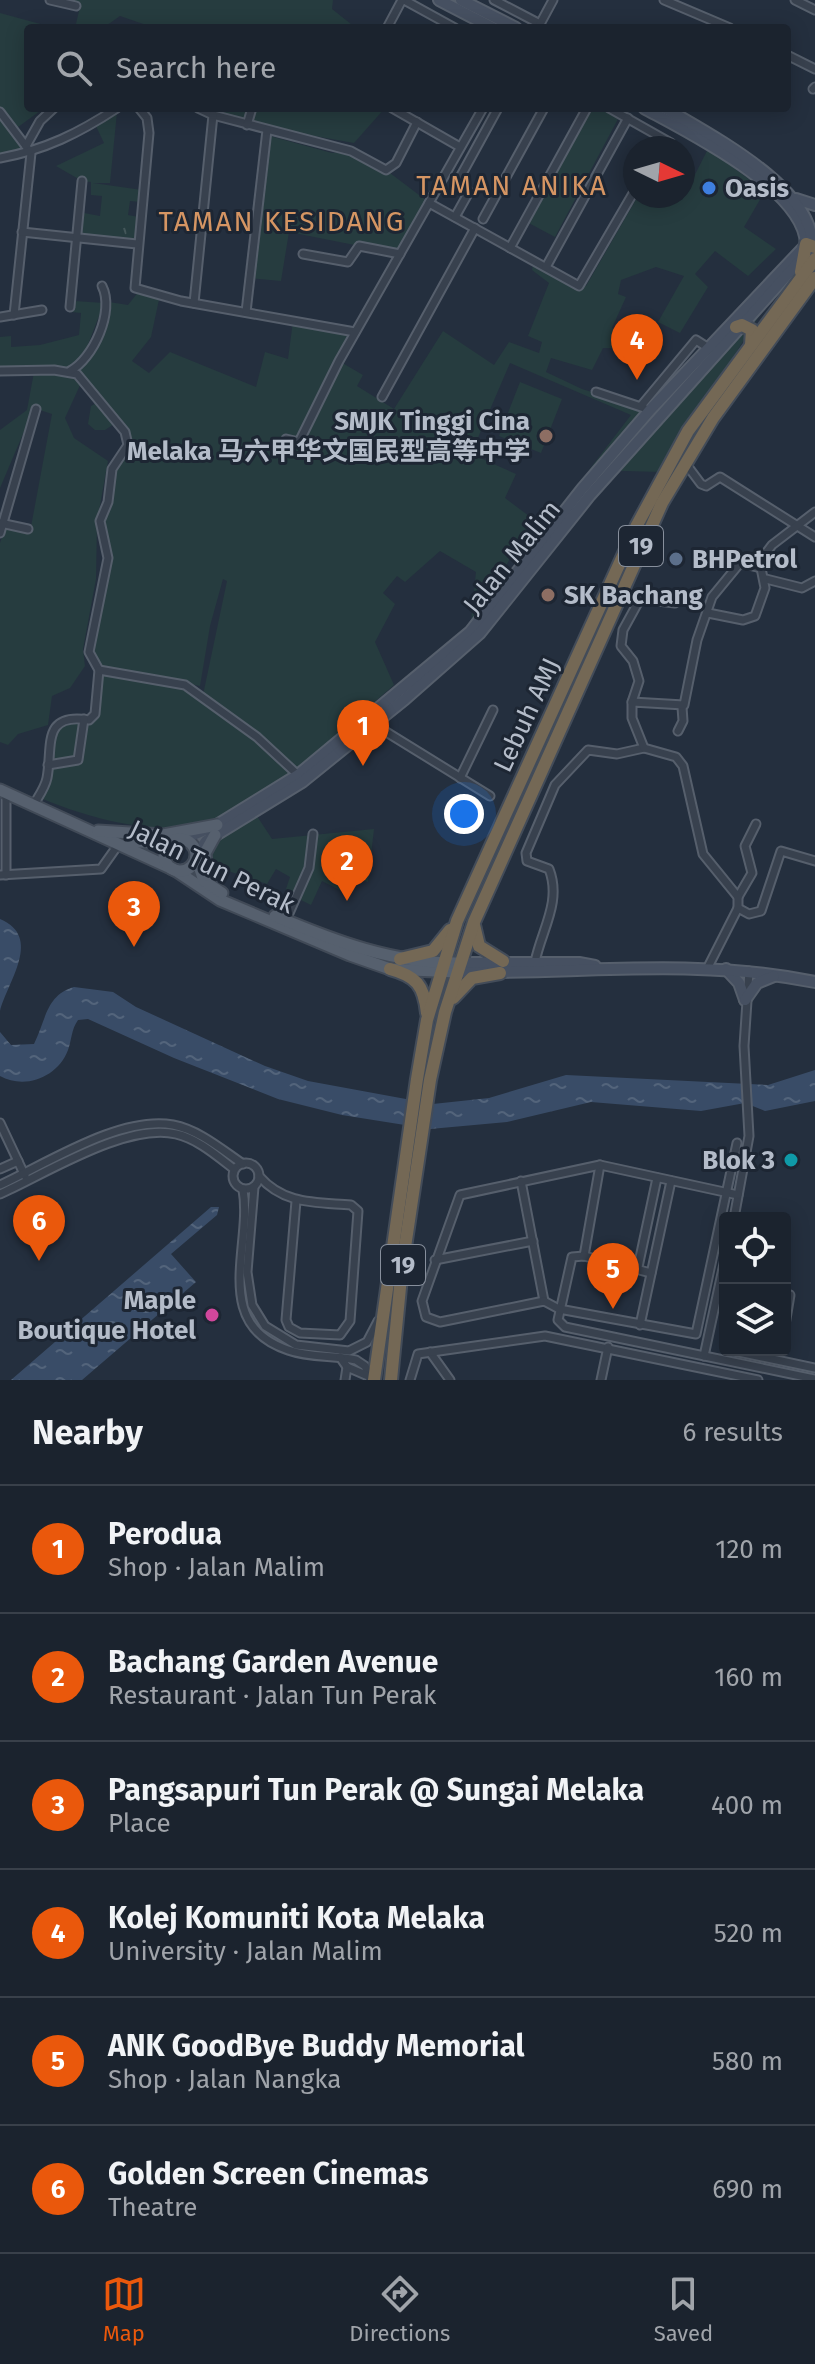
<!DOCTYPE html>
<meta charset="utf-8">
<style>
body{margin:0;font-family:"Fira Sans","Noto Sans SC",sans-serif;background:#242b36;color:#f1f3f6}
.controls{position:absolute;right:24px;bottom:24px;display:grid;overflow:hidden;border-radius:8px;box-shadow:0 4px 20px #0003}
.controls button{width:72px;height:72px;display:grid;place-items:center;padding:0;border:0;border-bottom:2px solid #39404a;background:#1b232e;color:#f1f3f6;font:40px sans-serif}
.compass{position:absolute;left:623px;top:136px;width:72px;height:72px;border-radius:50%;background:#1b232e;box-shadow:0 4px 20px #0003;rotate:95deg}
.you{position:absolute;left:464px;top:814px;width:28px;height:28px;margin:-20px;border:6px solid #fff;border-radius:50%;background:#1a73e8;box-shadow:0 0 0 12px #1a73e833}
.badge{display:grid;place-items:center;width:52px;height:52px;border-radius:50%;background:#ea580c;color:#fff;font-size:26px;font-weight:700}
.pin{position:absolute;translate:-50% -66px;filter:drop-shadow(0 2px 4px #0008)}
.pin::after{content:'';position:absolute;top:42px;width:28px;height:24px;background:inherit;clip-path:polygon(0 0,100% 0,50% 100%)}
.list{margin:0;padding:0;list-style:none}
h2{display:flex;justify-content:space-between;align-items:center;height:104px;margin:0;padding:0 32px;font-size:34px}
h2 small{font-size:26px;font-weight:400;color:#a0a4aa}
.list li{display:grid;grid-template-columns:52px 1fr auto;gap:24px;align-items:center;box-sizing:border-box;height:128px;padding:0 32px;border-top:2px solid #39404a}
.list b{display:block;font-size:30px;white-space:nowrap}
.list p{margin:0;font-size:26px;white-space:nowrap;color:#a0a4aa}
.list em{font-size:26px;font-style:normal;color:#a0a4aa}
.icon{flex:none;width:44px;height:44px;fill:none;stroke:currentColor;stroke-width:2;stroke-linecap:round;stroke-linejoin:round}
.map{position:relative;flex:none;width:815px;height:1380px;overflow:hidden}
.search{position:absolute;background:#1b232e;box-shadow:0 4px 20px #0003;left:24px;right:24px;top:24px;height:88px;display:flex;align-items:center;gap:20px;box-sizing:border-box;padding:0 28px;border-radius:8px;color:#a0a4aa;font-size:30px}
.sheet{height:872px;background:#1b232e}
nav{display:flex;justify-content:space-around;align-items:center;box-sizing:border-box;height:112px;border-top:2px solid #39404a;background:#1b232e;font-size:22px;color:#a0a4aa}
nav a{display:grid;justify-items:center;gap:4px}
nav .on{color:#ea580c}
.map>svg:first-child{display:block}
.grass{fill:#263c3f;fill-rule:evenodd}
.park{fill:url(#park-tufts)}
.water{fill:url(#water-ripples)}
.lines{fill:none;stroke-linecap:round;stroke-linejoin:round}
.street-casing{stroke:#565f6c;stroke-width:11}
.secondary-casing{stroke:#565f6c;stroke-width:14}
.primary-casing{stroke:#414a57;stroke-width:15}
.highway-casing{stroke:#434c59;stroke-width:16}
.street{stroke:#38414e;stroke-width:7}
.secondary{stroke:#465061;stroke-width:10}
.primary{stroke:#56606e;stroke-width:11}
.highway{stroke:#746855;stroke-width:12}
.shop-dot{fill:#3f7fe0;stroke:#1d2633;stroke-width:3}
.education-dot{fill:#8d6e63;stroke:#1d2633;stroke-width:3}
.service-dot{fill:#5c6f8a;stroke:#1d2633;stroke-width:3}
.culture-dot{fill:#0f9aa8;stroke:#1d2633;stroke-width:3}
.hotel-dot{fill:#d1479c;stroke:#1d2633;stroke-width:3}
.labels{text-anchor:middle;dominant-baseline:central;stroke-width:6;stroke-linejoin:round;paint-order:stroke}
.shield{fill:#1d2633;stroke:#878f9c;stroke-width:2}
.shield-label{font-size:24px;font-weight:bold;fill:#b4bcc9}
.poi-label{font-size:26px;font-weight:bold;fill:#b4bcc9;stroke:#1d2633;text-anchor:start}
.street-label{font-size:26px;fill:#b4bcc9;stroke:#1d2633}
.neighbourhood-label{font-size:28px;letter-spacing:2px;fill:#d59563;stroke:#1d2633}
</style>
<div class="map">
<svg width="815" height="1380" viewBox="0 0 815 1380">
<defs>
<pattern id="park-tufts" width="24" height="20" patternUnits="userSpaceOnUse" patternTransform="scale(2)"><rect width="24" height="20" fill="#263c3f"/><path d="M3 7l-1-3M5 7V3M7 7l1-3M15 17l-1-3M17 17v-4M19 17l1-3" fill="none" stroke="#435659"/></pattern>
<pattern id="water-ripples" width="26" height="14" patternUnits="userSpaceOnUse" patternTransform="scale(2)"><rect width="26" height="14" fill="#394c67"/><path d="M2 4q2-2 4 0t4 0M15 11q2-2 4 0t4 0" fill="none" stroke="#53647b"/></pattern>
</defs>
<rect width="100%" height="100%" fill="#242f3e"/>
<g class="grass">
<path d="M 50,0 L 333,0 L 332,9 L 356,28 L 155,28 L 120,16 L 103,28 L 75,28 L 79,11 Z"/>
<path d="M 0,13 L 55,28 L 28,28 L 28,108 L 44,108 L 14,130 L 31,153 L 0,158 Z"/>
<path d="M 198,108 L 385,108 L 354,143 L 247,124 Z"/>
<path d="M 587,108 L 599,108 L 618,119 L 555,237 L 525,221 Z"/>
<path d="M 117,112 L 110,183 L 93,183 L 142,190 L 141,202 L 130,201 L 128,215 L 139,217 L 137,244 L 76,237 L 79,212 L 100,216 L 102,196 L 91,195 L 91,182 L 82,181 L 56,166 L 104,143 L 95,124 Z"/>
<path d="M 266,135 L 332,153 L 351,151 L 386,170 L 427,201 L 400,254 L 289,232 L 281,281 L 250,278 Z"/>
<path d="M 708,149 L 765,191 L 744,227 L 776,249 L 748,276 L 715,251 L 695,274 L 708,287 L 680,333 L 658,322 L 684,276 L 656,267 L 621,280 L 618,294 L 626,297 L 612,328 L 642,344 L 639,348 L 603,348 L 592,370 L 551,358 L 546,372 L 582,389 L 650,410 L 659,416 L 781,281 L 661,472 L 589,470 L 631,415 L 510,363 L 471,454 L 516,474 L 505,498 L 537,522 L 519,542 L 470,632 L 476,572 L 440,551 L 405,582 L 397,576 L 383,593 L 395,604 L 375,642 L 394,685 L 294,772 L 255,813 L 272,839 L 374,829 L 368,882 L 353,877 L 347,894 L 322,881 L 311,905 L 285,892 L 290,877 L 276,869 L 267,884 L 204,863 L 209,844 L 205,832 C 141,829 97,822 38,797 L 48,777 L 53,732 L 71,719 L 95,714 L 99,670 L 89,652 L 108,551 L 105,522 L 115,465 L 128,445 L 117,422 L 105,430 L 95,430 L 88,424 L 91,406 L 100,401 L 73,369 L 0,367 L 0,337 L 11,336 L 11,347 L 40,345 L 79,335 L 81,313 L 72,312 L 74,301 L 104,303 L 81,363 C 99,350 112,324 109,302 L 128,305 L 139,291 L 160,295 L 151,337 L 132,361 L 149,373 L 170,352 L 256,387 L 265,352 L 288,359 L 293,321 L 355,332 L 339,361 L 363,375 L 357,386 L 394,409 L 443,331 L 494,365 L 509,342 L 539,353 L 542,342 L 528,336 L 549,283 L 532,270 L 534,261 L 579,286 L 586,286 L 638,196 L 677,196 L 682,200 ZM 223,579 L 227,581 L 203,695 L 180,682 L 200,686 L 210,626 Z"/>
<path d="M 34,372 L 69,375 L 81,383 L 65,418 L 74,438 L 108,461 L 97,522 L 96,579 L 83,649 L 85,666 L 70,688 L 52,696 L 48,725 L 18,734 L 8,745 L 0,742 L 0,543 L 5,528 L 30,532 L 52,414 L 34,408 L 0,488 L 0,430 L 27,410 Z"/>
<path d="M 520,382 L 562,399 L 541,453 L 499,436 Z"/>
</g>
<path class="park" d="M 105,215 L 128,217 L 126,238 L 103,236 Z"/>
<g class="water">
<path d="M 0,919 C 43,937 8,981 0,1011 Z"/>
<path d="M 74,987 L 113,992 L 136,1007 L 265,1066 L 308,1081 L 433,1104 L 489,1098 L 566,1075 L 768,1085 L 815,1070 L 815,1101 L 765,1111 L 745,1103 L 701,1111 L 591,1102 L 507,1122 L 430,1129 L 342,1115 L 278,1099 L 174,1058 L 88,1019 L 78,1020 C 71,1030 72,1039 68,1050 C 58,1077 25,1090 0,1076 L 0,1032 L 11,1045 L 34,1044 C 46,1020 46,995 74,987 Z"/>
<path d="M 211,1207 L 219,1207 L 217,1215 L 171,1254 L 196,1282 L 82,1380 L 11,1380 Z"/>
</g>
<g class="lines">
<defs>
<g id="street">
<path d="M 50,0 L 76,6"/>
<path d="M 404,0 L 455,28"/>
<path d="M 494,0 L 540,24"/>
<path d="M 664,0 L 730,28"/>
<path d="M 795,0 L 815,10"/>
<path d="M 539,26 L 553,0"/>
<path d="M 387,28 L 402,0"/>
<path d="M 787,55 L 815,69"/>
<path d="M 813,89 L 815,87"/>
<path d="M 139,108 L 147,118 L 149,133 L 135,288 L 181,301 L 355,332"/>
<path d="M 198,108 L 213,115 L 351,151 L 386,170 L 396,163 L 417,122"/>
<path d="M 392,108 L 460,147"/>
<path d="M 609,108 L 671,143"/>
<path d="M 0,112 L 31,153 L 14,315"/>
<path d="M 247,125 L 252,108"/>
<path d="M 26,146 L 40,121 L 54,108"/>
<path d="M 0,158 C 45,150 79,133 117,108"/>
<path d="M 429,203 L 579,286 L 635,190"/>
<path d="M 455,217 L 469,192 L 458,181 L 498,108"/>
<path d="M 483,219 L 544,108"/>
<path d="M 22,232 L 137,244"/>
<path d="M 510,248 L 587,108"/>
<path d="M 303,254 L 348,262 L 359,246 L 400,254"/>
<path d="M 546,267 L 628,118"/>
<path d="M 194,303 L 213,115"/>
<path d="M 70,307 L 82,181"/>
<path d="M 246,312 L 267,130"/>
<path d="M 0,317 L 42,310"/>
<path d="M 0,371 L 54,370 L 77,374 L 125,432 L 128,445 L 112,469 L 108,502 L 100,521 L 108,558 L 89,652 L 99,670 L 95,714 L 89,720 C 41,712 53,747 47,778 C 45,788 38,797 33,806"/>
<path d="M 70,371 C 93,359 115,311 102,286"/>
<path d="M 596,392 L 644,408"/>
<path d="M 382,397 L 475,228"/>
<path d="M 641,406 L 696,340 L 707,347"/>
<path d="M 286,439 L 299,442 L 339,361 L 483,108"/>
<path d="M 686,464 L 701,484 L 706,486 L 720,477 L 815,537"/>
<path d="M 0,523 L 28,529"/>
<path d="M 0,533 L 36,409"/>
<path d="M 766,579 L 802,588 L 815,581"/>
<path d="M 708,613 L 743,620 L 755,616 L 765,588 L 761,568 L 766,553 L 772,545 L 815,512"/>
<path d="M 99,670 L 185,685 L 257,737 L 298,775"/>
<path d="M 632,702 L 639,681 L 633,661 L 621,646 L 623,630 L 640,599 L 675,603"/>
<path d="M 375,725 L 490,796"/>
<path d="M 678,731 L 683,721 L 682,707"/>
<path d="M 48,765 L 78,760 L 84,719"/>
<path d="M 460,778 L 493,710"/>
<path d="M 6,793 L 6,875"/>
<path d="M 0,875 L 101,869 L 118,845"/>
<path d="M 738,897 L 752,873 L 745,846 L 756,824"/>
<path d="M 738,908 L 749,914 L 761,911 L 781,851 L 815,861"/>
<path d="M 286,920 L 309,868 L 313,834"/>
<path d="M 535,962 C 541,931 562,902 549,869 L 527,861 L 526,853 L 555,785 L 588,750 L 617,754 L 644,748"/>
<path d="M 708,967 L 738,908 L 738,897 L 703,854 L 683,766 L 676,757 L 644,748 L 632,718 L 632,702 L 684,705 L 697,640 L 712,597 L 740,563 L 761,568"/>
<path d="M 0,1123 L 25,1176"/>
<circle cx="246" cy="1176" r="13"/>
<path d="M 0,1169 L 18,1161"/>
<path d="M 259,1176 C 284,1205 316,1202 351,1205 L 358,1211 L 350,1321 L 340,1335 L 300,1333 L 289,1327 L 286,1320 L 296,1201"/>
<path d="M 521,1181 L 544,1301"/>
<path d="M 0,1185 C 46,1164 121,1115 173,1125 C 199,1130 221,1149 243,1164"/>
<path d="M 254,1187 L 247,1272 L 252,1305 L 265,1326 L 296,1345 L 349,1351 L 367,1342 L 378,1321"/>
<path d="M 243,1190 C 253,1244 210,1324 288,1350 C 310,1358 334,1355 356,1360 L 365,1366 L 371,1380"/>
<path d="M 0,1194 C 45,1174 127,1122 176,1134 C 198,1139 217,1156 234,1169"/>
<path d="M 734,1218 L 749,1136 L 744,1046 L 749,971"/>
<path d="M 584,1256 L 600,1165"/>
<path d="M 435,1260 L 533,1241"/>
<path d="M 638,1267 L 657,1178"/>
<path d="M 651,1273 L 584,1256 L 572,1257 L 558,1320 L 565,1327 L 815,1379"/>
<path d="M 785,1294 L 790,1295 L 785,1325"/>
<path d="M 544,1301 L 440,1322 L 426,1317 L 422,1301 L 460,1195 L 600,1165 L 738,1195"/>
<path d="M 544,1301 L 559,1309 L 696,1334 L 737,1143"/>
<path d="M 640,1325 L 671,1181"/>
<path d="M 729,1350 L 815,1368"/>
<path d="M 430,1352 L 450,1380"/>
<path d="M 704,1356 L 725,1259"/>
<path d="M 340,1357 L 347,1367 L 368,1376"/>
<path d="M 345,1380 L 347,1367"/>
<path d="M 410,1380 L 418,1354 L 545,1336 L 758,1380"/>
<path d="M 601,1380 L 608,1347"/>
</g>
<g id="secondary">
<path d="M 439,0 L 493,28"/>
<path d="M 461,0 L 516,28"/>
<path d="M 644,108 C 688,132 804,189 806,244"/>
<path d="M 796,199 L 815,205"/>
<path d="M 184,839 L 217,825 L 298,775 L 470,632 L 582,489 L 650,410 L 806,245"/>
<path d="M 197,854 L 206,841 L 302,782 L 405,699 L 480,633 L 590,495 L 812,247 C 815,188 708,134 665,108"/>
<path d="M 460,963 L 579,963 L 595,966"/>
<path d="M 726,969 L 739,983 L 745,1000"/>
<path d="M 457,972 C 580,974 692,957 815,982"/>
<path d="M 745,1000 L 757,983 L 774,976"/>
</g>
<g id="primary">
<path d="M 0,790 L 175,870 L 220,900 L 350,955 L 390,969 L 457,972"/>
<path d="M 98,831 L 163,835 L 217,825"/>
<circle cx="180" cy="855" r="16"/>
<path d="M 131,842 L 170,842"/>
<path d="M 196,857 L 204,881 L 222,893"/>
<path d="M 207,875 L 205,853 L 215,835"/>
<path d="M 275,916 C 334,941 394,964 460,963"/>
</g>
<g id="highway">
<path d="M 801,272 L 806,244 L 815,247"/>
<path d="M 736,327 L 742,325 L 752,330 L 751,345"/>
<path d="M 474,925 L 479,946 L 503,961"/>
<path d="M 400,959 L 433,951 L 450,930"/>
<path d="M 390,969 C 416,976 424,985 427,1013"/>
<path d="M 453,998 L 472,978 L 500,973"/>
<path d="M 374,1380 L 417,1079 L 427,1020 L 457,921 L 637,525 L 688,431 L 815,259"/>
<path d="M 391,1380 L 402,1267 L 430,1080 L 445,1012 L 474,922 L 662,503 L 713,418 L 815,278"/>
</g>
</defs>
<use href="#street" class="street-casing"/>
<use href="#secondary" class="secondary-casing"/>
<use href="#primary" class="primary-casing"/>
<use href="#highway" class="highway-casing"/>
<use href="#street" class="street"/>
<use href="#secondary" class="secondary"/>
<use href="#primary" class="primary"/>
<use href="#highway" class="highway"/>
</g>
<circle class="shop-dot" cx="709" cy="188" r="8"/>
<g class="education-dot">
<circle cx="546" cy="436" r="8"/>
<circle cx="548" cy="595" r="8"/>
</g>
<circle class="service-dot" cx="676" cy="559" r="8"/>
<circle class="culture-dot" cx="791" cy="1160" r="8"/>
<circle class="hotel-dot" cx="212" cy="1315" r="8"/>
<g class="labels">
<g class="shield">
<rect x="619" y="526" width="44" height="40" rx="6"/>
<rect x="381" y="1245" width="44" height="40" rx="6"/>
</g>
<g class="shield-label">
<text x="641" y="546">19</text>
<text x="403" y="1265">19</text>
</g>
<g class="poi-label">
<text x="725" y="188">Oasis</text>
<text x="530" y="421" text-anchor="end">SMJK Tinggi Cina<tspan x="530" dy="30">Melaka 马六甲华文国民型高等中学</tspan></text>
<text x="692" y="559">BHPetrol</text>
<text x="564" y="595">SK Bachang</text>
<text x="775" y="1160" text-anchor="end">Blok 3</text>
<text x="196" y="1300" text-anchor="end">Maple<tspan x="196" dy="30">Boutique Hotel</tspan></text>
</g>
<g class="street-label">
<text transform="translate(512 557) rotate(-51)">Jalan Malim</text>
<text transform="translate(527 715) rotate(-65)">Lebuh AMJ</text>
<text transform="translate(212 867) rotate(26)">Jalan Tun Perak</text>
</g>
<g class="neighbourhood-label">
<text x="512" y="185">TAMAN ANIKA</text>
<text x="282" y="221">TAMAN KESIDANG</text>
</g>
</g>
</svg>
<div class="controls">
<button><svg class="icon" aria-label="locate" viewBox="0 0 24 24"><circle cx="12" cy="12" r="6"/><path d="M12 2v4M12 18v4M2 12h4M18 12h4"/></svg></button>
<button><svg class="icon" aria-label="layers" viewBox="0 0 24 24"><path d="M12 4l9 5-9 5-9-5zM3 14l9 5 9-5"/></svg></button>
</div>
<svg class="compass" viewBox="-18 -18 36 36"><path d="M0-13l5 13h-10z" fill="#e53935"/><path d="M0 13l5-13h-10z" fill="#a0a4aa"/></svg>
<div class="you"></div>
<div class="pin badge" style="left:363px;top:766px">1</div>
<div class="pin badge" style="left:347px;top:901px">2</div>
<div class="pin badge" style="left:134px;top:947px">3</div>
<div class="pin badge" style="left:637px;top:380px">4</div>
<div class="pin badge" style="left:613px;top:1309px">5</div>
<div class="pin badge" style="left:39px;top:1261px">6</div>
<div class="search"><svg class="icon" aria-label="search" viewBox="0 0 24 24"><circle cx="10" cy="10" r="6"/><path d="M15 15l6 6"/></svg>Search here</div>
</div>
<section class="sheet">
<h2>Nearby<small>6 results</small></h2>
<ul class="list">
<li><span class="badge">1</span><div><b>Perodua</b><p>Shop · Jalan Malim</p></div><em>120 m</em></li>
<li><span class="badge">2</span><div><b>Bachang Garden Avenue</b><p>Restaurant · Jalan Tun Perak</p></div><em>160 m</em></li>
<li><span class="badge">3</span><div><b>Pangsapuri Tun Perak @ Sungai Melaka</b><p>Place</p></div><em>400 m</em></li>
<li><span class="badge">4</span><div><b>Kolej Komuniti Kota Melaka</b><p>University · Jalan Malim</p></div><em>520 m</em></li>
<li><span class="badge">5</span><div><b>ANK GoodBye Buddy Memorial</b><p>Shop · Jalan Nangka</p></div><em>580 m</em></li>
<li><span class="badge">6</span><div><b>Golden Screen Cinemas</b><p>Theatre</p></div><em>690 m</em></li>
</ul>
</section>
<nav>
<a class="on"><svg class="icon" aria-label="map" viewBox="0 0 24 24"><path d="M3 6l6-2 6 2 6-2v14l-6 2-6-2-6 2zM9 4v14M15 6v14"/></svg>Map</a>
<a><svg class="icon" aria-label="directions" viewBox="0 0 24 24"><path d="M12 3l9 9-9 9-9-9zM9 14v-3h6M13 9l2 2-2 2"/></svg>Directions</a>
<a><svg class="icon" aria-label="saved" viewBox="0 0 24 24"><path d="M7 4h10v16l-5-4-5 4z"/></svg>Saved</a>
</nav>
